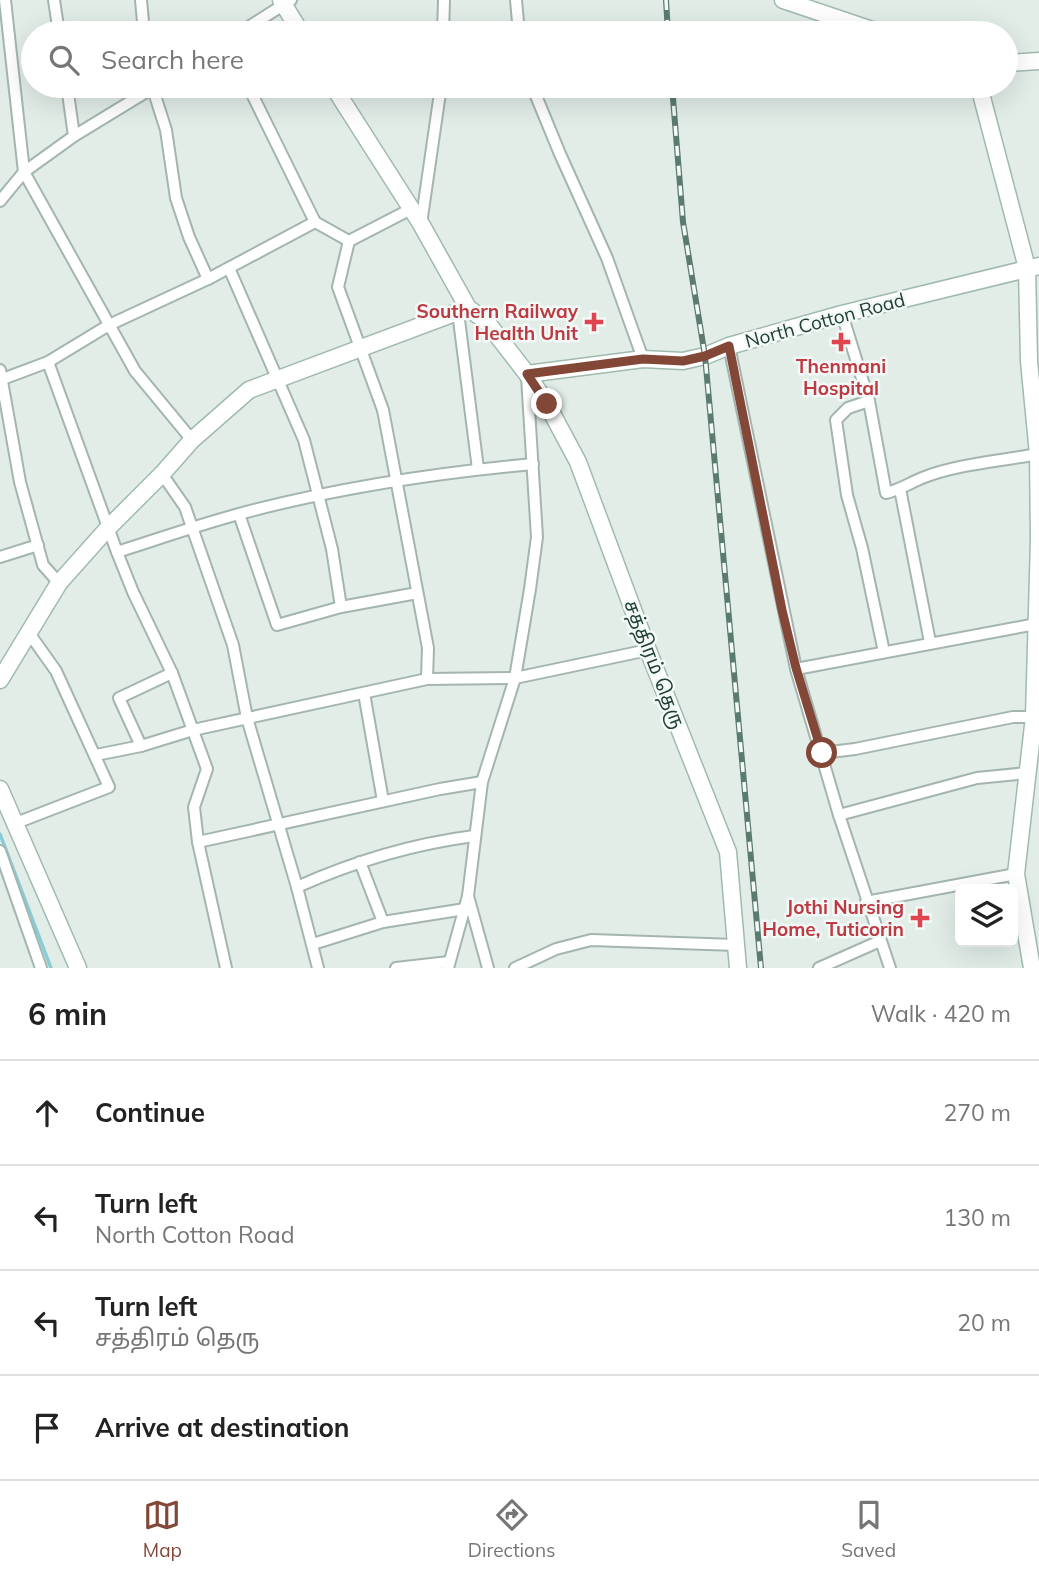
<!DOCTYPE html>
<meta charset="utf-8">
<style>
body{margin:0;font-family:Mulish,"Noto Sans Tamil",sans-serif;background:#f6f6f6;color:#222}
.controls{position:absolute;right:21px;bottom:21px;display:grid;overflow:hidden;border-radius:10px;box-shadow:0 7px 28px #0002}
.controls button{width:63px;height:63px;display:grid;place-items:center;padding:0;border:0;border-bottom:2px solid #e0e0e0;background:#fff;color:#222;font:35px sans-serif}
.stop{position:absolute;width:21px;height:21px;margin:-16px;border:5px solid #834738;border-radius:50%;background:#fff}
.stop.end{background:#834738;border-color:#fff;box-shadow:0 2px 7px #0008}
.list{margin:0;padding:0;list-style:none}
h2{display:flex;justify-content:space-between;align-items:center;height:91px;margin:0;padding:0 28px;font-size:30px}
h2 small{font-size:23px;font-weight:400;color:#767676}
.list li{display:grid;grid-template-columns:46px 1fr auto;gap:21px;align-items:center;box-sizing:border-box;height:105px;padding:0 28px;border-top:2px solid #e0e0e0}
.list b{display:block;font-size:26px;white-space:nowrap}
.list p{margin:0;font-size:23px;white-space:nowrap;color:#767676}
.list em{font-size:23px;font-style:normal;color:#767676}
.icon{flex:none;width:38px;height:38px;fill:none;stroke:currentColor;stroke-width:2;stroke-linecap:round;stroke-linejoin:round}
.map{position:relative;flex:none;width:1039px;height:968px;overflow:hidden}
.search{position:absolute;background:#fff;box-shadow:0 7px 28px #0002;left:21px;right:21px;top:21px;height:77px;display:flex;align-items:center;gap:18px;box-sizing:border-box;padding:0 24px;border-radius:38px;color:#767676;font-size:26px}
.sheet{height:511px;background:#fff}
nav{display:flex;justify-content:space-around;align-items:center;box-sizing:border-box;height:98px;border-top:2px solid #e0e0e0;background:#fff;font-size:19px;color:#767676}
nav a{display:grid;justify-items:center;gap:4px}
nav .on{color:#834738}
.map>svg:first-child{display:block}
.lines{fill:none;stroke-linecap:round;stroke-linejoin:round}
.stream{stroke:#87cdd5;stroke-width:3.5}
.street-casing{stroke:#a4b5af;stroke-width:14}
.secondary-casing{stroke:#a0baaf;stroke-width:19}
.street{stroke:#fff;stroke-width:10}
.secondary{stroke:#fff;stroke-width:16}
.rail-casing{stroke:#5b7b71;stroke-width:6}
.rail{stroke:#f3f9f6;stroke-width:3.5;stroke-dasharray:10;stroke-linecap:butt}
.route{stroke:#834738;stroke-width:9}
.health-dot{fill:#e0444e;stroke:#f3f9f6;stroke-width:2.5}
.labels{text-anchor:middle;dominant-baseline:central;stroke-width:5;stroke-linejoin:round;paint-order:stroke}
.health-label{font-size:19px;font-weight:bold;fill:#be3a42;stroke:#f3f9f6;text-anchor:end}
.street-label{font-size:19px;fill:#213f36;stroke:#f3f9f6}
</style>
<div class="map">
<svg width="1039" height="968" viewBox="0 0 1039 968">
<rect width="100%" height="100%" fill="#e2ede8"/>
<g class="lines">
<path class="stream" d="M 0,834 L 51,968"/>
<defs>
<g id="street">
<path d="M 5,0 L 24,172 L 135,371 L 192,440"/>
<path d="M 54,0 L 59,33"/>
<path d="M 141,0 L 144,33"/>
<path d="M 516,0 L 519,33"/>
<path d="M 239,33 L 291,0"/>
<path d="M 443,33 L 444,0"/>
<path d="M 67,86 L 74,136"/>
<path d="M 152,86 L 166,130 L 176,198 L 189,237 L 208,279"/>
<path d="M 248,86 L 315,222 L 349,241 L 338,287 L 383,410 L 428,648 L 427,679"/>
<path d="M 532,86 L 560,154 L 607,258 L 643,359"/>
<path d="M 0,201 L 24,172 L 74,136 L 156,86"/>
<path d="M 421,224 L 441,86"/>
<path d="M 349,241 L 411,209"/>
<path d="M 229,268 L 304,440 L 332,549 L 341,607"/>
<path d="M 458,312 L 478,469"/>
<path d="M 842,314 L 869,401 L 886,493 C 899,490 910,483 922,478 C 956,464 1001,461 1038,454"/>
<path d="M 729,346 L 796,669 L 839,815 L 890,968"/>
<path d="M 48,362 L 117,552 L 133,592 L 172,673 L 207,769 L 194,807 L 198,842 L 226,968"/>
<path d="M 0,370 L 20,482 L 43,565 L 59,583"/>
<path d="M 0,380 L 48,362 L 109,325 L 208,279 L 315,222"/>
<path d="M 869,401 L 848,408 L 836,420 L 847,495 L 862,548 L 884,652"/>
<path d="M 162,474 L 185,507 L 233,645 L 247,718 L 297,887 L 318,968"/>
<path d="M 900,489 L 930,642"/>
<path d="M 239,514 L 277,625 L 341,607 L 417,593"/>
<path d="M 117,552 C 158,539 198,525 239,514 C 335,488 434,473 533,464"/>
<path d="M 0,557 L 38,545"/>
<path d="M 796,669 L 1036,624"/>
<path d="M 364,693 L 383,801"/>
<path d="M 141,746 L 119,698 L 172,673"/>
<path d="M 822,753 L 855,749 L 1013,717 L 1034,717"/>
<path d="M 96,755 L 141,746 L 193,730 L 427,679 L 515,678 L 648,650"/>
<path d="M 839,815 L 977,778 L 1027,773"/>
<path d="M 16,823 L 109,787 L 56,671 L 29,633"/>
<path d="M 198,842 L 440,789 L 482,782"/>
<path d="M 0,851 L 41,968"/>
<path d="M 360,862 L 383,922"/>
<path d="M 297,887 C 355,861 412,844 474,836"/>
<path d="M 468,896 L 488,968"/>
<path d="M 866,902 L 1016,874"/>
<path d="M 313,944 L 383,922 L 465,909"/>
<path d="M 396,968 L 449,962"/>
<path d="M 448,968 L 468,896 L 482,782 L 515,678 L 530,589 L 537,537 L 527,377"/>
<path d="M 515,968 L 556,949 L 591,940 L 736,945"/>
<path d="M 819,968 L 880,941"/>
</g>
<g id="secondary">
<path d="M 281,0 L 301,33"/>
<path d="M 783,0 L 881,33"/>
<path d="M 1006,63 L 1039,61"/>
<path d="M 333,86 L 421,224 L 468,308 L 486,321 L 527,374 L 547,404 L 578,462 L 648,650 L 728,852 L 738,968"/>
<path d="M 979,86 L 1027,268 L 1029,361 L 1038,454 L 1039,539 L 1034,717 L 1016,874 L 1032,968"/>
<path d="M 527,374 L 643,359 L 683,361 L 705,356 L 729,346 L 842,314 L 1039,266"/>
<path d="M 0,680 L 59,583 L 108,528 L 162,474 L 192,440 L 249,390 L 468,308"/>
<path d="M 0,789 L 78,968"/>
</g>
</defs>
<use href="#street" class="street-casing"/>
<use href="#secondary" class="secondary-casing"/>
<use href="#street" class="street"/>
<use href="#secondary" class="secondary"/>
<defs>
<g id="rail">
<path d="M 666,0 L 668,33"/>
<path d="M 672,86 L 683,222 L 705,356 L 761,968"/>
</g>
</defs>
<use href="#rail" class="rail-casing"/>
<use href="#rail" class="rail"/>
</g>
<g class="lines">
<path class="route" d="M 547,404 L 527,374 L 643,359 L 683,361 L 705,356 L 729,346 L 782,610 L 796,668 L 822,753"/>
</g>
<g class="health-dot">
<path d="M590.5 311.5h7v7h7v7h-7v7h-7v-7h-7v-7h7z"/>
<path d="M837.5 331.5h7v7h7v7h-7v7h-7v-7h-7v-7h7z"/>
<path d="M916.5 907.5h7v7h7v7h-7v7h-7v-7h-7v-7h7z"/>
</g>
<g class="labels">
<g class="health-label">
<text x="578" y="311">Southern Railway<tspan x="578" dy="22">Health Unit</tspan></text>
<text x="841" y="366" text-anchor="middle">Thenmani<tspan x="841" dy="22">Hospital</tspan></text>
<text x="904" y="907">Jothi Nursing<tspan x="904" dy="22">Home, Tuticorin</tspan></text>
</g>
<g class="street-label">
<text transform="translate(825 320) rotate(-15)">North Cotton Road</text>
<text transform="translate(655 664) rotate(69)">சத்திரம் தெரு</text>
</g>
</g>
</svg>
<div class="controls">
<button><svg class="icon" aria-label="layers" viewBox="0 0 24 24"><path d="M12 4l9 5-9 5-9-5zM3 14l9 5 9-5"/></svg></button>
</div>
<div class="stop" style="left:822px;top:753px"></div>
<div class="stop end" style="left:547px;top:404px"></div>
<div class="search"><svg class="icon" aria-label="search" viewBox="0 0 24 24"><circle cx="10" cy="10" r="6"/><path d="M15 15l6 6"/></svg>Search here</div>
</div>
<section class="sheet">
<h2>6 min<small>Walk · 420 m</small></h2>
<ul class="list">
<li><svg class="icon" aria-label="ahead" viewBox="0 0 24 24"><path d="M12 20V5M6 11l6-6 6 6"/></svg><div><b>Continue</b></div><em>270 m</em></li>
<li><svg class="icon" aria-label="left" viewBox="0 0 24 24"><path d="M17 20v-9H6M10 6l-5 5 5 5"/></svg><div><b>Turn left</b><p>North Cotton Road</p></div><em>130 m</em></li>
<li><svg class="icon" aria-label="left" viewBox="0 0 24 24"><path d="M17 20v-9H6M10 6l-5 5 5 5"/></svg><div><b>Turn left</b><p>சத்திரம் தெரு</p></div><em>20 m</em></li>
<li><svg class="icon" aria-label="arrive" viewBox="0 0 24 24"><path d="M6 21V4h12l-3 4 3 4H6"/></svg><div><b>Arrive at destination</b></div></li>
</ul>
</section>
<nav>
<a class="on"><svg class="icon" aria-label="map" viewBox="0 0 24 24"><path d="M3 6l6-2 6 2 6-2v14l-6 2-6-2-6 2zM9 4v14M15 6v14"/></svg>Map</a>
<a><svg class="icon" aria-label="directions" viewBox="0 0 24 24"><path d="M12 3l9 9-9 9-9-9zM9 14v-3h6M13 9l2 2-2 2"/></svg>Directions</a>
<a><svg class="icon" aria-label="saved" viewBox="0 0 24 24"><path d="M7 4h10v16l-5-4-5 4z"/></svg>Saved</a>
</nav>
